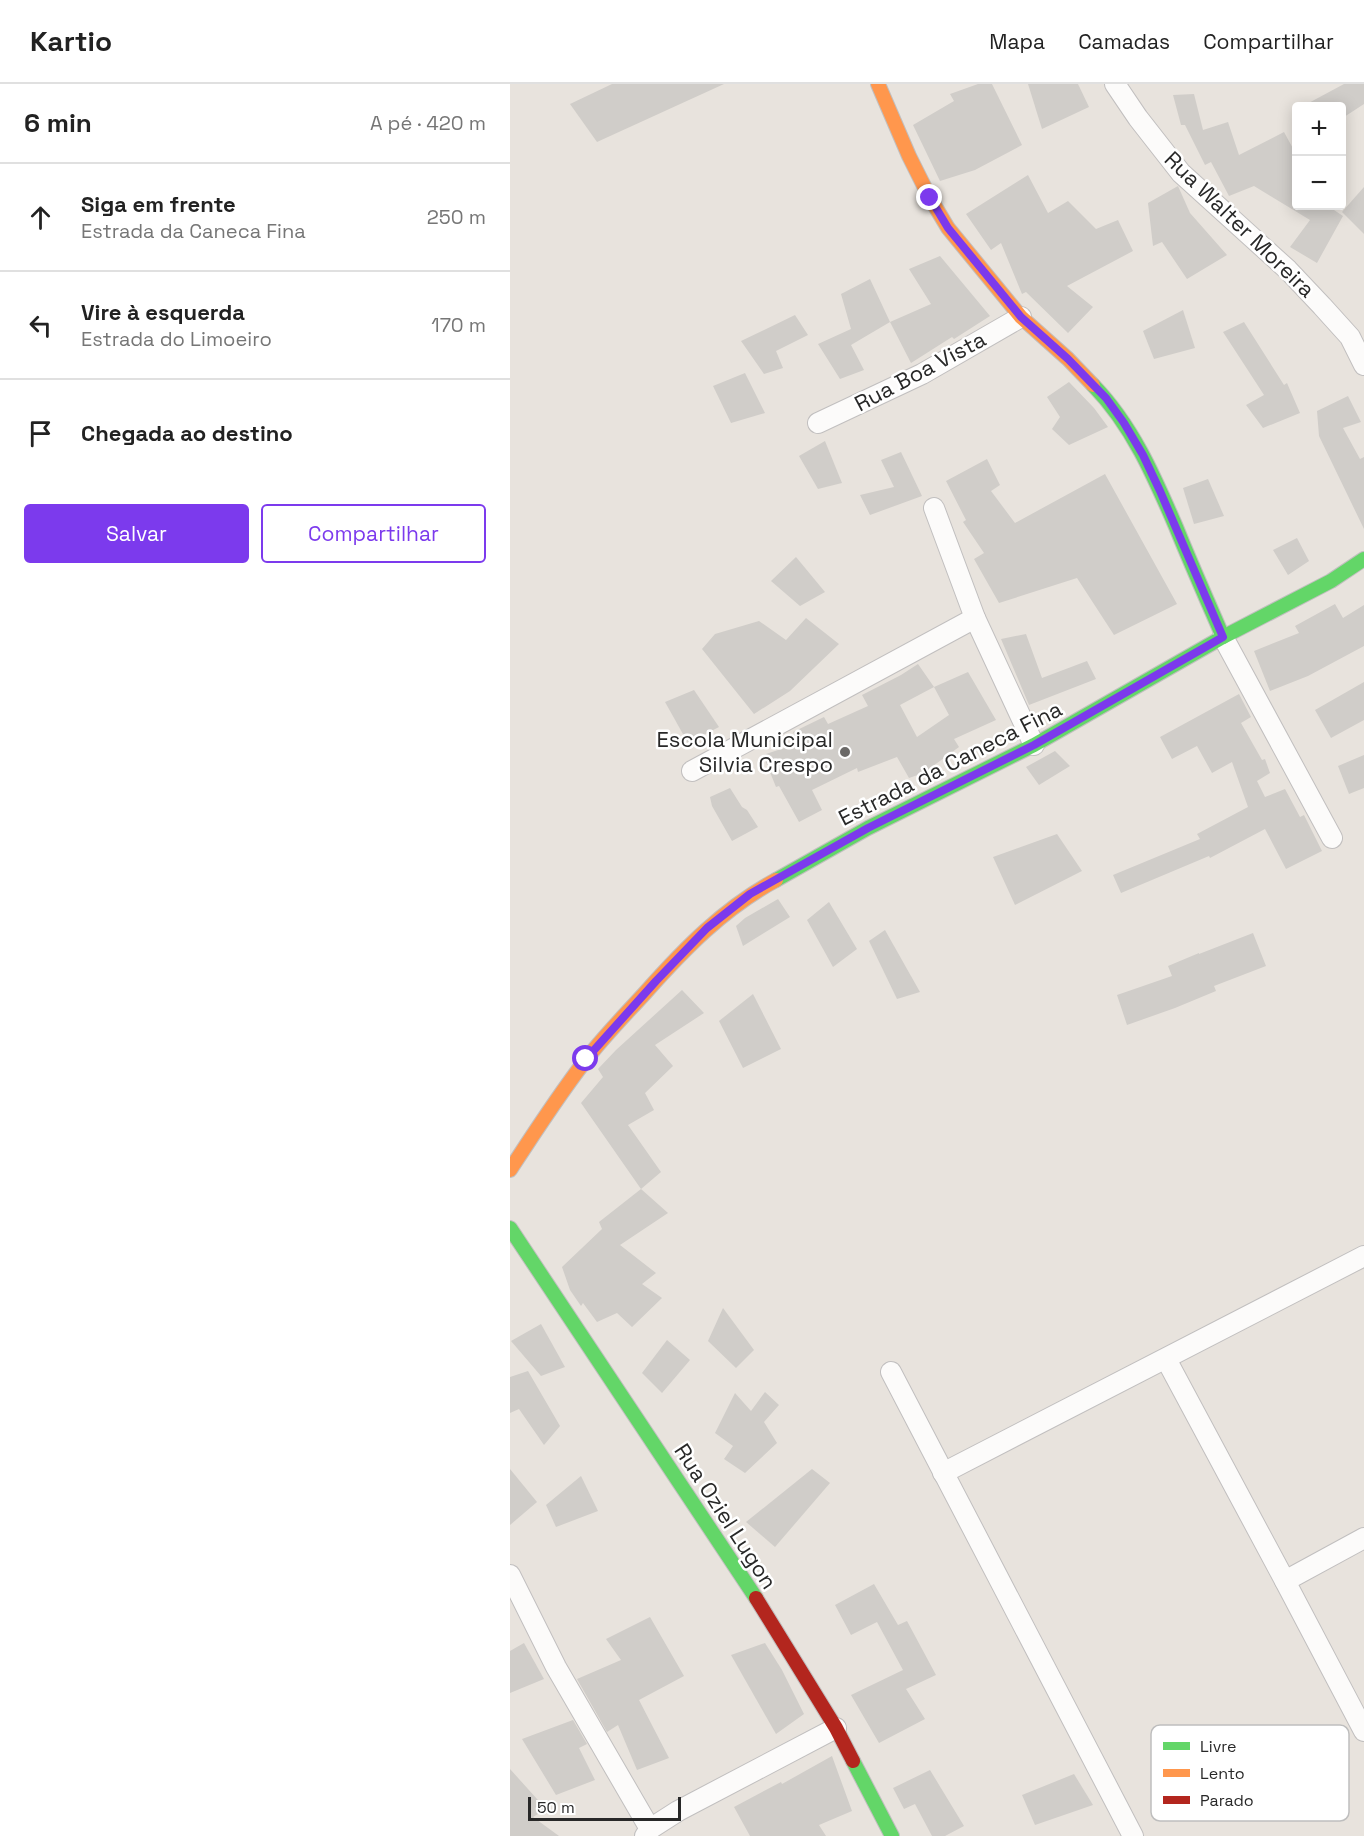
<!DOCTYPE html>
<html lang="pt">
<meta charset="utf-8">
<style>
body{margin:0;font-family:"Space Grotesk",sans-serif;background:#f6f6f6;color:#222}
.controls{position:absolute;right:18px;top:18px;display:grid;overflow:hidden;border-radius:6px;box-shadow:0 3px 15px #0003}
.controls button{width:54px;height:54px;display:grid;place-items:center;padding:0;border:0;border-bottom:2px solid #e0e0e0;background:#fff;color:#222;font:30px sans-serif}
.scale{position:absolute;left:18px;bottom:15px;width:153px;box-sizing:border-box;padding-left:6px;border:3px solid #282828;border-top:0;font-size:16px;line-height:21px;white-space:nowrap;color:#282828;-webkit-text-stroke:4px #fff;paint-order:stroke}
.stop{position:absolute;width:18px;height:18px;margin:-14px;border:4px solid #7c3aed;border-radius:50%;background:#fff}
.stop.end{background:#7c3aed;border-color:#fff;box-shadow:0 2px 6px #0008}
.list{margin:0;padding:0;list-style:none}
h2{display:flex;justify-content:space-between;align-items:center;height:78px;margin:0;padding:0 24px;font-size:26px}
h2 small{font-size:20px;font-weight:400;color:#767676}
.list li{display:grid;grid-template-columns:39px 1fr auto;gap:18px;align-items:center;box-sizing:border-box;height:108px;padding:0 24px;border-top:2px solid #e0e0e0}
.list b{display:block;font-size:22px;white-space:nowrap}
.list p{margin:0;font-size:20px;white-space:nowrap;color:#767676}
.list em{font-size:20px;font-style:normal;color:#767676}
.actions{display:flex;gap:12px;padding:18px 24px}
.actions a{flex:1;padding:14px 0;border:2px solid #7c3aed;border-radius:6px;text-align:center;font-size:21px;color:#7c3aed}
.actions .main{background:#7c3aed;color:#fff}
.icon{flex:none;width:33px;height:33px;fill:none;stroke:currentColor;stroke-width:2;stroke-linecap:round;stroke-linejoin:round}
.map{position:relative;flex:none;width:854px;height:1752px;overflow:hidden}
header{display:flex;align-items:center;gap:36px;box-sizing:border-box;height:84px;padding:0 30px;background:#fff;border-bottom:2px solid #e0e0e0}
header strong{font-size:28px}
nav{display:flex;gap:33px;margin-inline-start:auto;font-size:21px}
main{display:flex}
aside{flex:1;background:#fff}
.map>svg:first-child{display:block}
.building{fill:#d0cdc9;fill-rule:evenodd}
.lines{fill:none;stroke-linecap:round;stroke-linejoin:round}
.street-casing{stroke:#c1bfbf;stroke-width:22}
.fast-casing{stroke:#c1bfbf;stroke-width:16}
.slow-casing{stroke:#c1bfbf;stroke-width:16}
.jam-casing{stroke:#c1bfbf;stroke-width:16}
.street{stroke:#fcfbfa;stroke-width:20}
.fast{stroke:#63d668;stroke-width:14}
.slow{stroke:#ff974d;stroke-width:14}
.jam{stroke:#b3261e;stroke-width:14}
.route{stroke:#7c3aed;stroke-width:8}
.poi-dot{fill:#6b6967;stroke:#fff;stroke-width:2}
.labels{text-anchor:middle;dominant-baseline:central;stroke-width:5;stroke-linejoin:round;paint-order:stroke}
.street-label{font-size:22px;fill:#282828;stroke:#fff}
.poi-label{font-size:22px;fill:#282828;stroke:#fff;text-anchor:end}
.key{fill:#fff;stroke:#bebebe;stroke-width:1.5}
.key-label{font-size:16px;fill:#282828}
</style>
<header>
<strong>Kartio</strong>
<nav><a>Mapa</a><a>Camadas</a><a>Compartilhar</a></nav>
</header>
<main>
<aside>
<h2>6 min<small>A pé · 420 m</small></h2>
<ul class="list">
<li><svg class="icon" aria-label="ahead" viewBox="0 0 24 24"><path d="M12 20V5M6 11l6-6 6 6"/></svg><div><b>Siga em frente</b><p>Estrada da Caneca Fina</p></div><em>250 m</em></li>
<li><svg class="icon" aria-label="left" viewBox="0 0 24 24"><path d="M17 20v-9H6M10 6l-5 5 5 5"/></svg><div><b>Vire à esquerda</b><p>Estrada do Limoeiro</p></div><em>170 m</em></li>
<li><svg class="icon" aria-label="arrive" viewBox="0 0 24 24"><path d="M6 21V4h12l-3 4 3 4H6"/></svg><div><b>Chegada ao destino</b></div></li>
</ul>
<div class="actions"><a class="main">Salvar</a><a>Compartilhar</a></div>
</aside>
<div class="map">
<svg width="854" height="1752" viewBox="0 0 854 1752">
<rect width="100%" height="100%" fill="#e8e3dd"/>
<g class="building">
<path d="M 102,0 L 214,0 L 87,58 L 60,20 Z"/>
<path d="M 468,0 L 482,0 L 512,61 L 465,86 L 430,97 L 403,41 L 444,17 L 440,10 Z"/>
<path d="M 518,0 L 568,0 L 579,23 L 532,45 Z"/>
<path d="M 834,0 L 854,0 L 854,20 L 831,35 L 831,22 L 793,22 Z"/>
<path d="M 684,10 L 693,46 L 718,38 L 729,71 L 774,48 L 786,70 L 786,122 L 818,122 L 833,132 L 807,179 L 780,163 L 800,136 L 744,102 L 719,112 L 701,78 L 695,81 L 675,41 L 671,41 L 663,11 Z"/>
<path d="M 518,91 L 538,129 L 558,117 L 586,145 L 608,136 L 623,167 L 557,202 L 583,223 L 558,249 L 516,208 L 512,210 L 491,159 L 481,166 L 456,130 Z"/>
<path d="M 668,102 L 680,129 L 717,171 L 677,195 L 652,158 L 643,162 L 638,119 Z"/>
<path d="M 854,103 L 854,150 L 832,128 Z"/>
<path d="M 430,172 L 480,232 L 444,255 L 442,253 L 401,279 L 380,238 L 421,220 L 399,185 Z"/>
<path d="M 360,195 L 380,238 L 341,261 L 354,286 L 330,295 L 308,260 L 341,245 L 331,210 Z"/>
<path d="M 673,226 L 685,264 L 644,275 L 633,247 Z"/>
<path d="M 285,231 L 298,251 L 266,267 L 273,284 L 254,290 L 231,257 Z"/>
<path d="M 734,238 L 774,301 L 777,299 L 790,329 L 753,344 L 736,321 L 754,311 L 713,248 Z"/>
<path d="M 235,289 L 255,329 L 221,339 L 203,302 Z"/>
<path d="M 559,298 L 584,324 L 598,343 L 559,361 L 542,345 L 550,333 L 537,313 Z"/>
<path d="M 838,312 L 851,338 L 833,344 L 850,375 L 854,373 L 854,445 L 809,352 L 807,327 Z"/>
<path d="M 315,357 L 332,399 L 308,405 L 289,372 Z"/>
<path d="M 391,368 L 412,412 L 360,431 L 350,411 L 384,403 L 371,376 Z"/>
<path d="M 477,375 L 490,401 L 481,407 L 505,439 L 595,390 L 667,520 L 604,551 L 567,494 L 489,519 L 464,475 L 474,469 L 453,438 L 456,436 L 436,397 Z"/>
<path d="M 698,395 L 714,432 L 684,440 L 673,404 Z"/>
<path d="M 787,454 L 799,477 L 778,491 L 763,466 Z"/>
<path d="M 286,473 L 315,508 L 290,522 L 261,497 Z"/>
<path d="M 825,520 L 833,534 L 854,521 L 854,562 L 798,592 L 760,607 L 744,567 L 789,549 L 785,542 Z"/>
<path d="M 296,534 L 329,560 L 280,607 L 244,630 L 192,565 L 205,550 L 249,537 L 276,556 Z"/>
<path d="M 516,550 L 532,594 L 577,577 L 586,595 L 519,621 L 491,555 Z"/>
<path d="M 408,580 L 424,603 L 458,588 L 486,636 L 444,655 L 449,663 L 423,682 L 425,685 L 399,694 L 387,673 L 348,688 L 347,684 L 302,706 L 312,726 L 289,738 L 269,702 L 266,703 L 253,671 L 289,659 L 283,648 L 314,633 L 318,640 L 358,622 L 352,611 L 391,591 ZM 424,603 L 439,631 L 407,653 L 390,621 Z"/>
<path d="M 854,598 L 854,636 L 821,654 L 805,626 Z"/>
<path d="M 184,606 L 209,643 L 178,659 L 155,618 Z"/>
<path d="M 729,610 L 741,633 L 731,639 L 752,676 L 755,675 L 760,689 L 747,697 L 755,713 L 775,705 L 790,733 L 794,731 L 812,767 L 776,785 L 755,745 L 700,774 L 699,772 L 611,809 L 603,791 L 690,755 L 687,750 L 738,723 L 722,678 L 702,689 L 687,662 L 662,675 L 650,653 Z"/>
<path d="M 545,667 L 560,682 L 529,701 L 516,683 Z"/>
<path d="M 854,671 L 854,704 L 839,710 L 828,682 Z"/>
<path d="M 220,704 L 232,723 L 237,726 L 248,743 L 222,757 L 202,722 L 200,713 Z"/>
<path d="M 547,750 L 572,787 L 505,821 L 483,773 Z"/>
<path d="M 268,815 L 280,833 L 233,862 L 226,842 L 235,834 Z"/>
<path d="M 319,818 L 347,865 L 323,883 L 297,836 Z"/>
<path d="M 375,846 L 410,908 L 387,915 L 359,857 Z"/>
<path d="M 743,849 L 756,882 L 704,902 L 706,907 L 665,924 L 617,941 L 607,911 L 662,892 L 658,882 L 689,869 L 689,870 Z"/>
<path d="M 172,906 L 194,929 L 145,961 L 163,982 L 135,1009 L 144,1026 L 118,1041 L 151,1088 L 131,1105 L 71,1019 L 93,993 L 88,985 L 106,966 Z"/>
<path d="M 243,910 L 271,965 L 233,984 L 209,937 Z"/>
<path d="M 131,1105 L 158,1129 L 110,1161 L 146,1189 L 132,1200 L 152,1214 L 122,1243 L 107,1229 L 87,1238 L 73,1219 L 71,1222 L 60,1206 L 52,1183 L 92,1145 L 89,1138 Z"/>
<path d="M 213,1224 L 244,1266 L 226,1284 L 198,1257 Z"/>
<path d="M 31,1240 L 55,1283 L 31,1292 L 1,1257 Z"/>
<path d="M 157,1256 L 180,1276 L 152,1309 L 132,1289 Z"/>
<path d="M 18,1287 L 50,1342 L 34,1361 L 9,1325 L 0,1329 L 0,1293 Z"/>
<path d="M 255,1308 L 269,1321 L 254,1338 L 267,1359 L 235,1389 L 214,1375 L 223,1362 L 205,1349 L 225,1309 L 241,1327 Z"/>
<path d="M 0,1385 L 27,1418 L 0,1441 Z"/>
<path d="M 302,1385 L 320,1399 L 265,1463 L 236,1438 Z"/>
<path d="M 71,1392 L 88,1427 L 46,1443 L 36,1421 Z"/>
<path d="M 364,1500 L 388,1541 L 397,1537 L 426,1591 L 396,1605 L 415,1635 L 369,1659 L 341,1611 L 393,1586 L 367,1538 L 341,1551 L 325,1521 Z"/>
<path d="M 140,1533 L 174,1592 L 129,1616 L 159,1674 L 127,1686 L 108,1641 L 97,1648 L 67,1595 L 111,1576 L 96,1555 Z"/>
<path d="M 14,1559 L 34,1595 L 0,1609 L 0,1567 Z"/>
<path d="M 255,1559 L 272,1586 L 294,1630 L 266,1650 L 221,1571 Z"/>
<path d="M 63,1636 L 77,1660 L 69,1664 L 85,1696 L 46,1711 L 12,1655 Z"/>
<path d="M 322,1672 L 342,1727 L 309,1741 L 316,1752 L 240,1752 L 224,1723 L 271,1698 L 272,1700 Z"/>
<path d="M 0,1685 L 36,1725 L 23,1733 L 49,1752 L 0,1752 Z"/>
<path d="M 420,1686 L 454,1742 L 435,1752 L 422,1752 L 405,1720 L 394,1725 L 383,1704 Z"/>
<path d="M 564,1690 L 583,1721 L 525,1741 L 512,1711 Z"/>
</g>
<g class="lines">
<defs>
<g id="street">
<path d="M 605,0 L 628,34 L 671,89 L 778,186 L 812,222 L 840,253 L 854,281"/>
<path d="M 308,339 L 412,290 L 511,233"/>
<path d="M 424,424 L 465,534 L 524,661"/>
<path d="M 713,553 L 822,754"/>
<path d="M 182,687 L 465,534"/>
<path d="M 656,1275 L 775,1497 L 854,1647"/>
<path d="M 381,1288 L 623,1752"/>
<path d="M 433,1389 L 854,1172"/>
<path d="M 0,1491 L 46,1583 L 140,1745"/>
<path d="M 775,1497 L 854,1454"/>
<path d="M 135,1752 L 140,1745 L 168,1727 L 326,1644"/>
</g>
<g id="fast">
<path d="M 583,301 C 622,341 644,392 666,443 C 681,480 697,516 713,553"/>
<path d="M 266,796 L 358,744 L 524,661 L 713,553 L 821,497 L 854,475"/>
<path d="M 0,1144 L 246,1514"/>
<path d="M 343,1677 L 382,1752"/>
</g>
<g id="slow">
<path d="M 368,0 L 399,72 L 420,114 L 438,144 L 511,233 L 558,275 L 583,301"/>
<path d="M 0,1086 C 24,1049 48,1012 75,977 C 93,953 115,931 135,909 C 174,865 214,824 266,796"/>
</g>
<path id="jam" d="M 246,1514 L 326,1644 L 343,1677"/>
</defs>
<use href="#street" class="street-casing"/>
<use href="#fast" class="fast-casing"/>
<use href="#slow" class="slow-casing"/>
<use href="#jam" class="jam-casing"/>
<use href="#street" class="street"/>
<use href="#fast" class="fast"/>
<use href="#slow" class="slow"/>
<use href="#jam" class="jam"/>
</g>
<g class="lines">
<path class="route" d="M 76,975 L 146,897 L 197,844 L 240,810 L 358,744 L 524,661 L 713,553 L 650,407 L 633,371 L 614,339 L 596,314 L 558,275 L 511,233 L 438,144 L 420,114"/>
</g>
<circle class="poi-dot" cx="335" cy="668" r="6"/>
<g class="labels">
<g class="street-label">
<text transform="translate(730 140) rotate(44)">Rua Walter Moreira</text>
<text transform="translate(410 287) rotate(-28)">Rua Boa Vista</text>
<text transform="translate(440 679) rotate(-27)">Estrada da Caneca Fina</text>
<text transform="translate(216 1432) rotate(57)">Rua Oziel Lugon</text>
</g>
<g class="poi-label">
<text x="323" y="655">Escola Municipal<tspan x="323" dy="25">Silvia Crespo</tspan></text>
</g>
</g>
<rect x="641" y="1641" width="198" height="96" rx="9" class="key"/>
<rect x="653" y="1658" width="27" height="8" fill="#63d668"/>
<rect x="653" y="1685" width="27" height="8" fill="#ff974d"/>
<rect x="653" y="1712" width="27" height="8" fill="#b3261e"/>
<g class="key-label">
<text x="690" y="1668">Livre</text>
<text x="690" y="1695">Lento</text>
<text x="690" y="1722">Parado</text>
</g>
</svg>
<div class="controls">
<button>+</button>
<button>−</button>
</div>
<div class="scale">50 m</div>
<div class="stop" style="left:76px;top:975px"></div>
<div class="stop end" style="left:420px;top:114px"></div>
</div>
</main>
